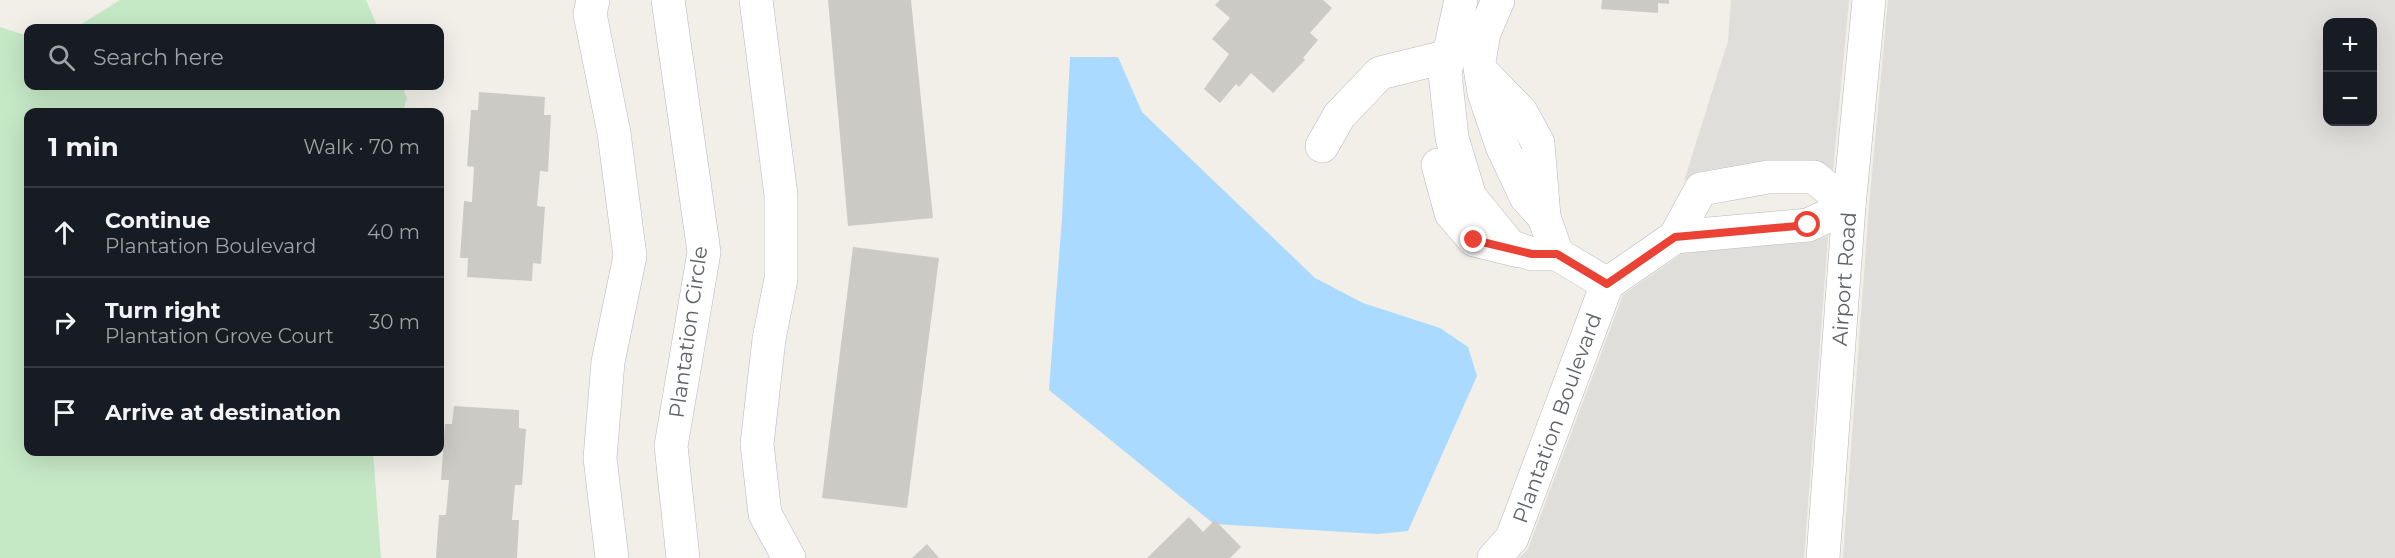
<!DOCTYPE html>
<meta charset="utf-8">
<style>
body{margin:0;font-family:Montserrat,sans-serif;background:#20242c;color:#f1f3f6}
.controls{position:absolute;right:18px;top:18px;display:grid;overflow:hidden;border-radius:12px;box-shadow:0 6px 24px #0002}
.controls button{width:54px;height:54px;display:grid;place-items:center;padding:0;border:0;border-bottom:2px solid #363941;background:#171b24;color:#f1f3f6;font:30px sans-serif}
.stop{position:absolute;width:18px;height:18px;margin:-14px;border:4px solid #ea4335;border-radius:50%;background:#fff}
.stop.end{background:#ea4335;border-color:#fff;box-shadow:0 2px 6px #0008}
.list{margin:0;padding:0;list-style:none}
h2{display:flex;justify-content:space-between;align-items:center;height:78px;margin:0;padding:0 24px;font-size:26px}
h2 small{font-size:20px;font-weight:400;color:#9ea1a6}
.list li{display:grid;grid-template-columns:39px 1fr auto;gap:18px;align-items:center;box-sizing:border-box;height:90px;padding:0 24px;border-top:2px solid #363941}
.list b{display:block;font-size:22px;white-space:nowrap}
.list p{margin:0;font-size:20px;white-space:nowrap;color:#9ea1a6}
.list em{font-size:20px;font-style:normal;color:#9ea1a6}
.icon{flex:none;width:33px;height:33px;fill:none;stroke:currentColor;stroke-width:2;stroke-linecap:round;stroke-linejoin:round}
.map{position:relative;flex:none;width:2395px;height:558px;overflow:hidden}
.search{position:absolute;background:#171b24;box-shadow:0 6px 24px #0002;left:24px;top:24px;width:420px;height:66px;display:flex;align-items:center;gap:15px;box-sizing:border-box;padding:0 21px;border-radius:12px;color:#9ea1a6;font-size:22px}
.panel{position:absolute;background:#171b24;box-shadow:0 6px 24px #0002;left:24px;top:108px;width:420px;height:348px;border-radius:12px}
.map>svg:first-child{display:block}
.industrial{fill:#e0deda;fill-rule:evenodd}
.green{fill:#c5e8c5}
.water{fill:#aadaff}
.building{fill:#cccac5}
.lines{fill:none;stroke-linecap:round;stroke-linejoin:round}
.minor-casing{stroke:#b5b8bc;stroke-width:34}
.tertiary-casing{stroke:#b5b8bc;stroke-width:34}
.minor{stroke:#fff;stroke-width:33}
.tertiary{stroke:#fff;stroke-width:33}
.route{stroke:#ea4335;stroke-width:8}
.labels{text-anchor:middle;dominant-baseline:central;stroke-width:4.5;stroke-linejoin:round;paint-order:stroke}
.street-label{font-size:21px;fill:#5f6368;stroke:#fff}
</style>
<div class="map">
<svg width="2395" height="558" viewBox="0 0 2395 558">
<rect width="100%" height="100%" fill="#f1efe8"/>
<g class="industrial">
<path d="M 1731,0 L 1849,0 L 1833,170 L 1813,160 L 1767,160 L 1697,172 L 1684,181 L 1728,41 Z"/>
<path d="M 1888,0 L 2395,0 L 2395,558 L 1843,558 L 1869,207 ZM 2372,22 L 2372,122 L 2328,122 L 2328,22 Z"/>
<path d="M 1828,236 L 1804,558 L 1519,558 L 1528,549 L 1623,295 L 1683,253 L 1810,242 Z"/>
</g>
<g class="green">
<path d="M 120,0 L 366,0 L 378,28 L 75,28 Z"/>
<path d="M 0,27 L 28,36 L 28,86 L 402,86 L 407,98 L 403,112 L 28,112 L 28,452 L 373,452 L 381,558 L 0,558 Z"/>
</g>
<path class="water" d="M 1070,57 L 1118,57 L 1142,112 L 1315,278 L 1363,303 L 1440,328 L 1468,347 L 1477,376 L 1408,531 L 1378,534 L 1214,524 L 1049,390 L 1062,218 Z"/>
<g class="building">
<path d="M 828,0 L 911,0 L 933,218 L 848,226 Z"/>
<path d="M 1220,0 L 1323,0 L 1332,8 L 1310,33 L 1318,40 L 1303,58 L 1305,60 L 1273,93 L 1251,73 L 1239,87 L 1236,84 L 1220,103 L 1204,89 L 1229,54 L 1212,39 L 1230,18 L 1215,5 Z"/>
<path d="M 1602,0 L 1669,0 L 1669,4 L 1658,3 L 1658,13 L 1601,9 Z"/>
<path d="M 479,92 L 545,97 L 544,115 L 551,115 L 548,172 L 540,171 L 537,206 L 545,207 L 541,264 L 533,263 L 532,281 L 467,277 L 468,258 L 460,258 L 464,201 L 472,202 L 474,167 L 467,166 L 471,110 L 478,110 Z"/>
<path d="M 853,247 L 939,258 L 907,508 L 822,498 Z"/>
<path d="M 454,406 L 519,410 L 519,428 L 526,429 L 522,485 L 515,485 L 512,520 L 519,520 L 517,558 L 436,558 L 439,515 L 446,515 L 449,480 L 441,480 L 445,424 L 452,424 Z"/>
<path d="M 1189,517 L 1203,532 L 1215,520 L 1241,547 L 1230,558 L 1147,558 Z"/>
<path d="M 927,544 L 939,558 L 912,558 Z"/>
</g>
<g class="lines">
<defs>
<g id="minor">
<path d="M 593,0 L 590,14 L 614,133 L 630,256 L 608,362 L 600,458 L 612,558"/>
<path d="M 668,0 L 704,252 L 671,446 L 683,558"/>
<path d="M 756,0 L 781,195 L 781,279 L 769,339 L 757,444 L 765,514 L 789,558"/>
<path d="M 1461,0 L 1445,73 L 1452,138 L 1470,197 L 1510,246 L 1532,254 L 1557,254 L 1607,284"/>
<path d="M 1498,0 L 1484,33 L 1479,61 L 1484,93 L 1502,146 L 1526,197 L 1544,217 L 1557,254"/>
<path d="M 1481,71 L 1521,112 L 1538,143 L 1544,217"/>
<path d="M 1322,146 L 1339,116 L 1380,73 L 1449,56"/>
<path d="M 1438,165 L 1451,213 L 1474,240 L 1519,251"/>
<path d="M 1768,177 L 1814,177 L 1849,206 L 1808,225 L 1675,237 L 1701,189 Z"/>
<path d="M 1494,558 L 1512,538 L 1607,284 L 1675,237"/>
</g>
<path id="tertiary" d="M 1823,558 L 1849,206 L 1869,0"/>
</defs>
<use href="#minor" class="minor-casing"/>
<use href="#tertiary" class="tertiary-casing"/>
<use href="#minor" class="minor"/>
<use href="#tertiary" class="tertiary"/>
</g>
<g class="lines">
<path class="route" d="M 1474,240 L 1532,254 L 1557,254 L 1607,284 L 1675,237 L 1808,225"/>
</g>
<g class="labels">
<g class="street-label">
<text transform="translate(1844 279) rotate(-86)">Airport Road</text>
<text transform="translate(688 332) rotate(-82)">Plantation Circle</text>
<text transform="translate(1557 418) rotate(-70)">Plantation Boulevard</text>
</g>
</g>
</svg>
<div class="controls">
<button>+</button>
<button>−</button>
</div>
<div class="stop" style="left:1808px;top:225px"></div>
<div class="stop end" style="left:1474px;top:240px"></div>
<div class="search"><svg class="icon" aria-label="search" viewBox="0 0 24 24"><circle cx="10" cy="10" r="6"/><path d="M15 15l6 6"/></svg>Search here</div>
<section class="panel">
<h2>1 min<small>Walk · 70 m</small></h2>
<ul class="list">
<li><svg class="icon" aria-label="ahead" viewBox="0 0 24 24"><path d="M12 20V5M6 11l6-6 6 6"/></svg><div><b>Continue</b><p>Plantation Boulevard</p></div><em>40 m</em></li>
<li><svg class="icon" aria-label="right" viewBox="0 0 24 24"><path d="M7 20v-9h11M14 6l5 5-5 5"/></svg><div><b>Turn right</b><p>Plantation Grove Court</p></div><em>30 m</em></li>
<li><svg class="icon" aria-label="arrive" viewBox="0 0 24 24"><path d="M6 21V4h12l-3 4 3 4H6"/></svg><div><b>Arrive at destination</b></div></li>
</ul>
</section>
</div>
